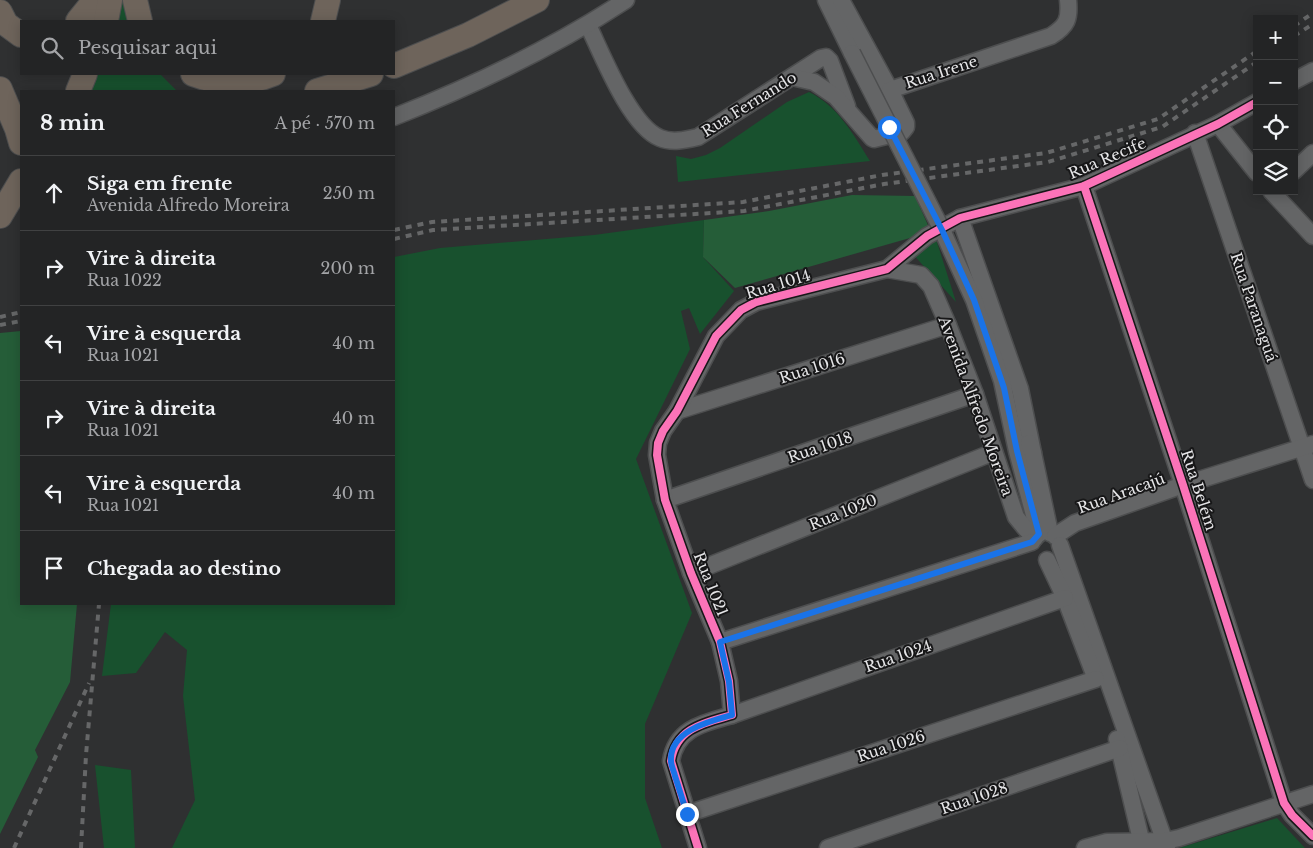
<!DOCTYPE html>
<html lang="pt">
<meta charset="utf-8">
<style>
body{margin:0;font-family:"Libre Baskerville",serif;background:#2f3032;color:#f1f3f6}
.controls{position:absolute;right:15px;top:15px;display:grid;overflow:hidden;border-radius:0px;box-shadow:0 2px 12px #0003}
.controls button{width:45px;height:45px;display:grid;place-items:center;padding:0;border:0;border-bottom:1px solid #404142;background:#232425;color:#f1f3f6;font:25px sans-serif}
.stop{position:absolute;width:15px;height:15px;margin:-11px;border:4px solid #1a73e8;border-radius:50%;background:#fff}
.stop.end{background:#1a73e8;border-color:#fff;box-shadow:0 1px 5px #0008}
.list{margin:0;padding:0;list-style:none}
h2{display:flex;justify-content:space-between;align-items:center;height:65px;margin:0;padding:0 20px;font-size:21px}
h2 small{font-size:16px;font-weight:400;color:#a3a4a7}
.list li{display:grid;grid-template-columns:32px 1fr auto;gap:15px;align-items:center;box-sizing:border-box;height:75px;padding:0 20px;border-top:1px solid #404142}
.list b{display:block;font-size:19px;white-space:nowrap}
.list p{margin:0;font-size:16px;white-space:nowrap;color:#a3a4a7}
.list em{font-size:16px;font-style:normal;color:#a3a4a7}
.icon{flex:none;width:28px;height:28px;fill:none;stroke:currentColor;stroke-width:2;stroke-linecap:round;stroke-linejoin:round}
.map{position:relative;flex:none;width:1313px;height:848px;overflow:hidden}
.search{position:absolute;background:#232425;box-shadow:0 2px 12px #0003;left:20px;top:20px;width:375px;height:55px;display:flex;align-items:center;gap:12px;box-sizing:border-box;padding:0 18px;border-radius:0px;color:#a3a4a7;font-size:19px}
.panel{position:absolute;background:#232425;box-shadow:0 2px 12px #0003;left:20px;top:90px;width:375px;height:515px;border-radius:0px}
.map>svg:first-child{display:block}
.green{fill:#18512e}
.forest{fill:#255d38}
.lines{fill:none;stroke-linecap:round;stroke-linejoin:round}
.minor-casing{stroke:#4d4e4f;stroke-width:19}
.highway-casing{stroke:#4d4e4f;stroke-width:26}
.minor{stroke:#646566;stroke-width:16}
.highway{stroke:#6e645b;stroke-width:24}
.rail{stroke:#666768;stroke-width:4;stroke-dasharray:6 6;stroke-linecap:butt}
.minor-bridge-casing{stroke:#4d4e4f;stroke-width:19;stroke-linecap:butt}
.minor-bridge{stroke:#646566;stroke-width:16}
.cycleway-casing{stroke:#171718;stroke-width:11}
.cycleway{stroke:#fb73b8;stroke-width:8}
.route{stroke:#1a73e8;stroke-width:6}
.labels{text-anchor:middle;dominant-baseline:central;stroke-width:4;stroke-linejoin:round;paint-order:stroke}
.street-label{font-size:15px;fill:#e5e5e7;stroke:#171718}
</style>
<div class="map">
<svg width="1313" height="848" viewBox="0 0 1313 848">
<rect width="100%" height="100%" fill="#2f3031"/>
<g class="green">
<path d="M 121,0 L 128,0 L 130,21 L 115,21 Z"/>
<path d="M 96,74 L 160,74 L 177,91 L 89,91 Z"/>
<path d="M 809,92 C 838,106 853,134 870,161 L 678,182 L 676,156 L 691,159 L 706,155 L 720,148 L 787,102 Z"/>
<path d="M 704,220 L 703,257 L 734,291 L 700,334 L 689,308 L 681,311 L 690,349 L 636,459 L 692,613 L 645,724 L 645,798 L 662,848 L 172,848 L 195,800 L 183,696 L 187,650 L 165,632 L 136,673 L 102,676 L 111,604 L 394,604 L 394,257 L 440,248 L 594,235 Z"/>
<path d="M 936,239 L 956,302 L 911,252 Z"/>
<path d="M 95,765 L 131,770 L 135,848 L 104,848 Z"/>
<path d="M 1277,818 L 1305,848 L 1179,848 Z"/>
</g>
<g class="forest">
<path d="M 852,195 L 915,196 L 931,232 L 735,288 L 703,257 L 704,220 L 769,211 Z"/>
<path d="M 21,331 L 21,604 L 77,604 L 70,682 L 35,750 L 38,757 L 0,834 L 0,333 Z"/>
</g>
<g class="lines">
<defs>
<g id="minor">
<path d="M 826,0 L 852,53"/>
<path d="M 841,0 L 890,90"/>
<path d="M 588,25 C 602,54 630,126 660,138 C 672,143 685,140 698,137 L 821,58 L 826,57 L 830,61 L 847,106"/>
<path d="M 792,77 L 814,82 L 836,97 L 872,138 L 874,139 L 902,132 L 906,127 L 906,123 L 890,90 L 1051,36 C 1067,26 1070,19 1068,0"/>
<path d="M 1294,81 L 1313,71"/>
<path d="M 394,117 C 475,85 553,48 626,0"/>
<path d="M 1218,124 L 1257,173"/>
<path d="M 1195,133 L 1313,480"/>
<path d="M 1294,171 L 1313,153"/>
<path d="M 1084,186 L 1183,485 L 1284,803 L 1292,815 L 1313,836"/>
<path d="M 1271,191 L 1313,236"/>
<path d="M 960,218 L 1020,389 L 1033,453"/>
<path d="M 942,230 L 974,300 L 1002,381 L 1017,451 L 1039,534"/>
<path d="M 887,269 L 921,275 L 931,286 L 948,325 L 975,394 L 1016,517 L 1025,528 L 1035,538"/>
<path d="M 677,411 L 948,325"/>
<path d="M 1029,443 L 1033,453 L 1050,533"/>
<path d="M 665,500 L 975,394"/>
<path d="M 1055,536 L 1075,523 L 1183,485 L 1313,444"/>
<path d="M 1060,545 L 1167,848"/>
<path d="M 1047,560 L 1065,598 L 1094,674"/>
<path d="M 691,573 L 994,452"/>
<path d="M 720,642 L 1032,542"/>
<path d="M 732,715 L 1065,598"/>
<path d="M 1117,739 L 1143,848"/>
<path d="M 687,814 L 1096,679"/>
<path d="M 698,848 L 671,761 C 676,728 704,723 732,715 L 729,681 L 720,642 L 691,573 L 665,500 L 657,455 L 658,443 L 663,431 L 677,411 L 716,336 L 741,310 L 756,302 L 887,269 L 927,236 L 960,218 L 1084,186 L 1218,124 L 1257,102"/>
<path d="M 828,848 L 1120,748"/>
<path d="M 1085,848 L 1107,842 L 1165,841 L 1179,838 L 1313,794"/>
</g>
<g id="highway">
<path d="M 135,0 L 140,21"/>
<path d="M 0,12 L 6,24 L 21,35"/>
<path d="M 78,21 L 95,0"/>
<path d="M 106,21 L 110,0"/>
<path d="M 323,21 L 328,0"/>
<path d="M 394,66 L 468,35 L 537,0"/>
<path d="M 193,74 C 219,84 247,85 273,74"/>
<path d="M 0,89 L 17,129 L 21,143"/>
<path d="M 78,91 L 85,74"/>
<path d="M 317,91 L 371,74"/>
<path d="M 0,216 L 21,181"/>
</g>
</defs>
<use href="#minor" class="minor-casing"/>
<use href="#highway" class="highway-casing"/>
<use href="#minor" class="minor"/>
<use href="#highway" class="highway"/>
<g class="rail">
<path d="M 1294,26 L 1313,13"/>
<path d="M 1294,36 L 1313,24"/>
<path d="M 394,230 L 432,222 L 743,202 L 882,175 L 1046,153 L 1158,119 L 1257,51"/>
<path d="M 394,239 L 433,230 L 744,211 L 884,184 L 1048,162 L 1162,127 L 1257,62"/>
<path d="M 0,317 L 21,312"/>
<path d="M 0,325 L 21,321"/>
<path d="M 14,848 L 89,683"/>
<path d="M 81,848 L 86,755 L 99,604"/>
</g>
<defs>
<path id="minor-bridge" d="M 852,53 L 942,230"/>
</defs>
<use href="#minor-bridge" class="minor-bridge-casing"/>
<use href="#minor-bridge" class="minor-bridge"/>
<defs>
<g id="cycleway">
<path d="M 1084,186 L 1183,485 L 1284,803 L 1292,815 L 1313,836"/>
<path d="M 698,848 L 671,761 C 676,728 704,723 732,715 L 729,681 L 720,642 L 691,573 L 665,500 L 657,455 L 658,443 L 663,431 L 677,411 L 716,336 L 741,310 L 756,302 L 887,269 L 927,236 L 960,218 L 1084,186 L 1218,124 L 1257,102"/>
</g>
</defs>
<use href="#cycleway" class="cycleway-casing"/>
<use href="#cycleway" class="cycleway"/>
</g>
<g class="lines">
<path class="route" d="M 687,814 C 683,801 679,789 675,776 C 674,771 671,766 671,761 C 669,731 710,721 732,715 L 729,682 L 720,642 L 1032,542 L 1039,534 L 1017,451 L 1004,388 L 974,300 L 942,230 L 889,127"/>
</g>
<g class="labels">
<g class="street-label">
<text transform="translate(941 72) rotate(-18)">Rua Irene</text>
<text transform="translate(749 104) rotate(-32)">Rua Fernando</text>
<text transform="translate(1107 158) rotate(-23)">Rua Recife</text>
<text transform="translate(778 284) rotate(-17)">Rua 1014</text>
<text transform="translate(1254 307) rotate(71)">Rua Paranaguá</text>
<text transform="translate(812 368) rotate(-18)">Rua 1016</text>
<text transform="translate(976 406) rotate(70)">Avenida Alfredo Moreira</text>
<text transform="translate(820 447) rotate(-19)">Rua 1018</text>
<text transform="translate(1199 490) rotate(72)">Rua Belém</text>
<text transform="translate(1121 493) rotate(-20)">Rua Aracajú</text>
<text transform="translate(843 512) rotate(-22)">Rua 1020</text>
<text transform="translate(711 584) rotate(68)">Rua 1021</text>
<text transform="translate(898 656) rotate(-19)">Rua 1024</text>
<text transform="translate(891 746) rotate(-18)">Rua 1026</text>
<text transform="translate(974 798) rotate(-19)">Rua 1028</text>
</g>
</g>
</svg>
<div class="controls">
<button>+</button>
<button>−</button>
<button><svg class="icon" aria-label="locate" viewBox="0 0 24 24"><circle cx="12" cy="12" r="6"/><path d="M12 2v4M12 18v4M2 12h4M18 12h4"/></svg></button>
<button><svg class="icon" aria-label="layers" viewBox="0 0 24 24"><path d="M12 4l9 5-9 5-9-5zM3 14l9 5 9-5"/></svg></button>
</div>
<div class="stop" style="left:889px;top:127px"></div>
<div class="stop end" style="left:687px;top:814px"></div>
<div class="search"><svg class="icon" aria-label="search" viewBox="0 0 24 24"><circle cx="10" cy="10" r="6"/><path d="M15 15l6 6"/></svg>Pesquisar aqui</div>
<section class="panel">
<h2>8 min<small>A pé · 570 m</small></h2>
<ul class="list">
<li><svg class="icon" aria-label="ahead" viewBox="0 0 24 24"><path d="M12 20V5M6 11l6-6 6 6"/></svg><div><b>Siga em frente</b><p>Avenida Alfredo Moreira</p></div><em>250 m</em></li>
<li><svg class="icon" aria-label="right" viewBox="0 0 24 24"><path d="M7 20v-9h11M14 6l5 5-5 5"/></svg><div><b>Vire à direita</b><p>Rua 1022</p></div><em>200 m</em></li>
<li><svg class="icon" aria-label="left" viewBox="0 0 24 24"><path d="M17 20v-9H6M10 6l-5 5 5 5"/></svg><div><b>Vire à esquerda</b><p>Rua 1021</p></div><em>40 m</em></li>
<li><svg class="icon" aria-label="right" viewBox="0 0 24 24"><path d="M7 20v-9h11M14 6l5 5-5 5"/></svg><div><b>Vire à direita</b><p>Rua 1021</p></div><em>40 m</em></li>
<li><svg class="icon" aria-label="left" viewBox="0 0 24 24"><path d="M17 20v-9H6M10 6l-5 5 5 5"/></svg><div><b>Vire à esquerda</b><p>Rua 1021</p></div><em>40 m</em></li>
<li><svg class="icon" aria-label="arrive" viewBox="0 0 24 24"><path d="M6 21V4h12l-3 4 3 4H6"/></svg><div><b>Chegada ao destino</b></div></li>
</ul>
</section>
</div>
